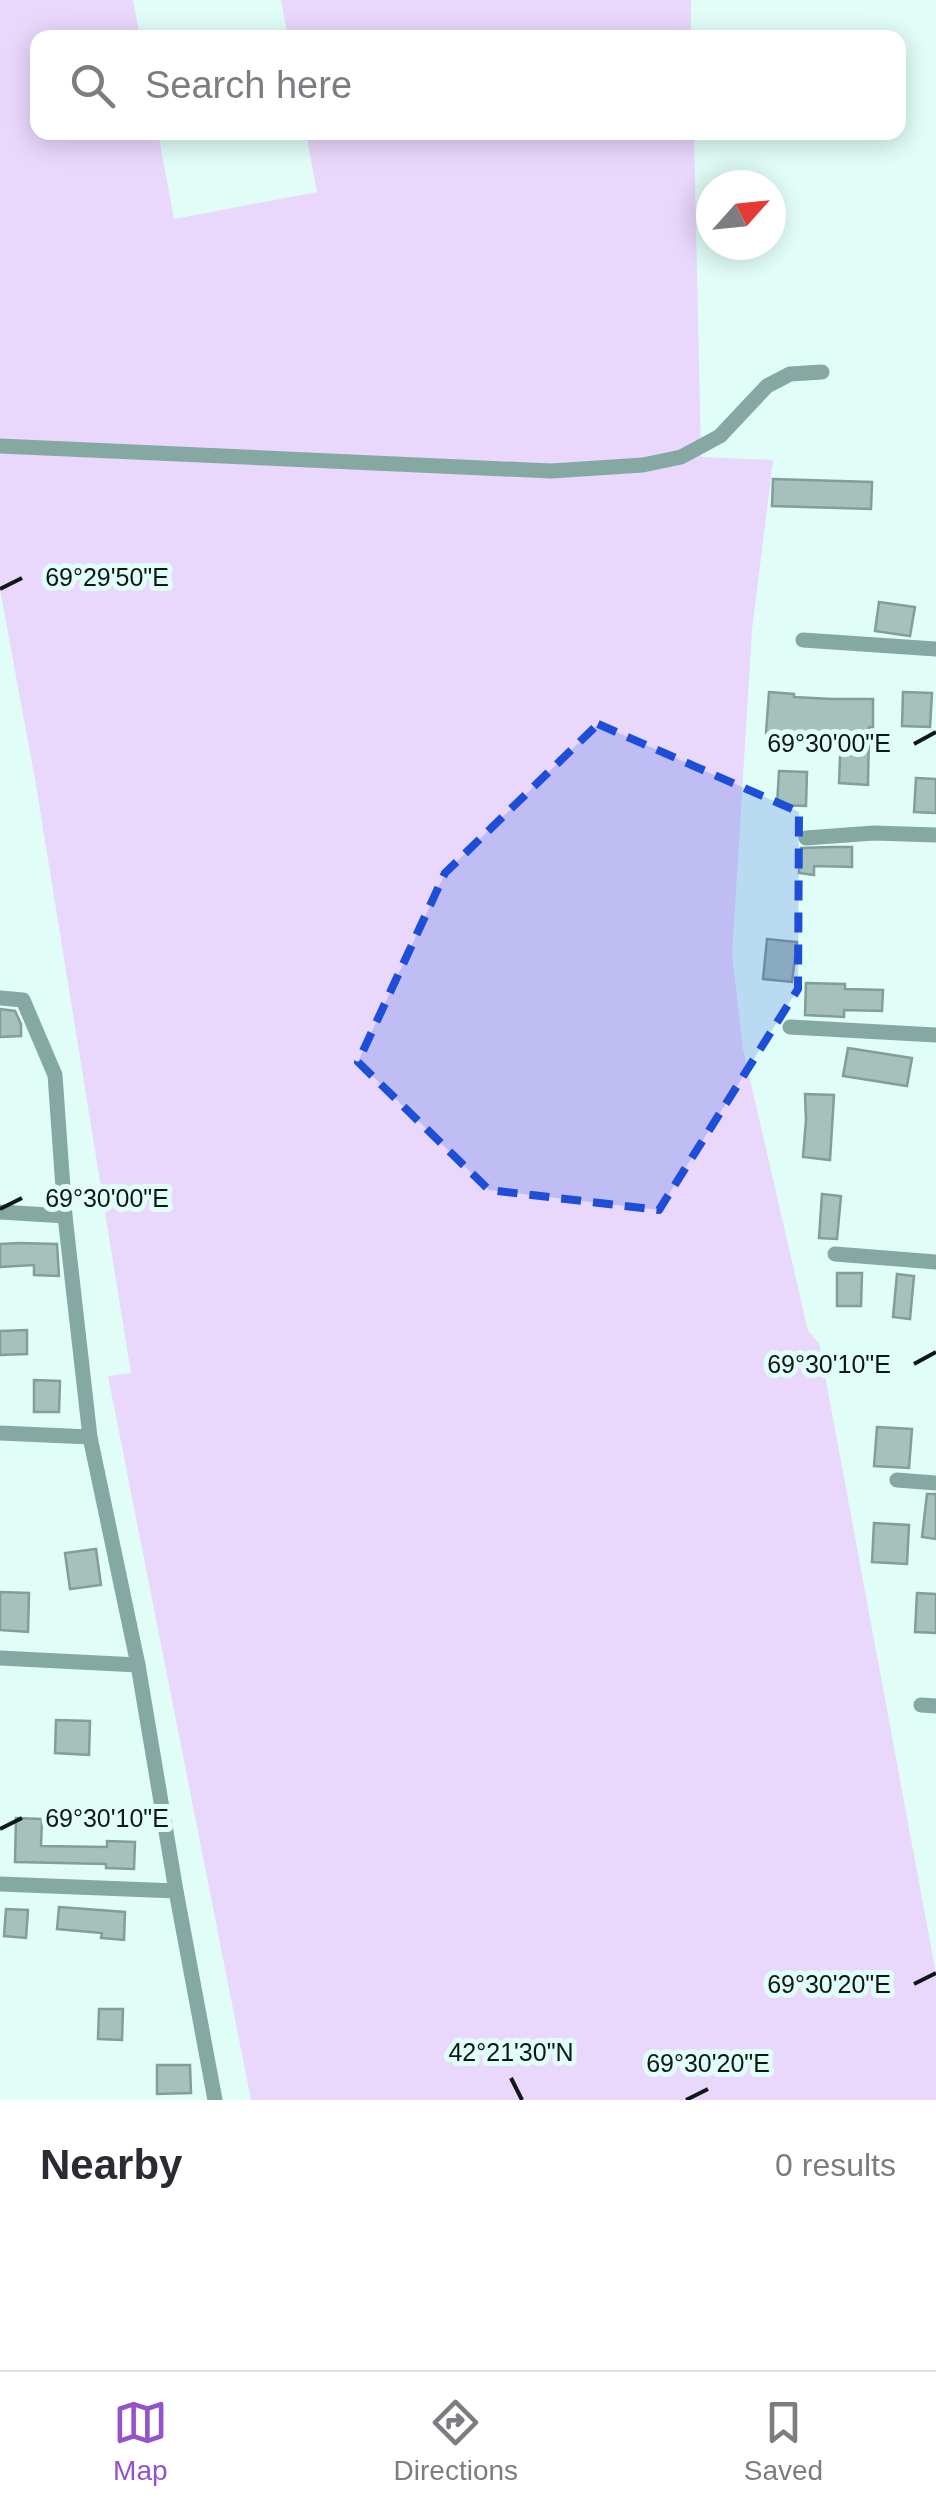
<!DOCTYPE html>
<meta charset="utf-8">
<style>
body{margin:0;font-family:Arial,sans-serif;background:#f2f2f3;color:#2b2b33}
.compass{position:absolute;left:696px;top:170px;width:90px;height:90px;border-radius:50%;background:#fff;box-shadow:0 5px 25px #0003;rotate:63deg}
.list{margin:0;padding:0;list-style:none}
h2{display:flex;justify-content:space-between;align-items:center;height:130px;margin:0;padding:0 40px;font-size:42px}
h2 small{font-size:32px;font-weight:400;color:#7c7c81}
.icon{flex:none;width:55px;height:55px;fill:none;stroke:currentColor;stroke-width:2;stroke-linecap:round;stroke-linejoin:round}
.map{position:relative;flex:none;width:936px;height:2100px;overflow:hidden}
.search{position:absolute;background:#fff;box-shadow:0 5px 25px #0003;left:30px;right:30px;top:30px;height:110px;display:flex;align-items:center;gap:25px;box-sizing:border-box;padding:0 35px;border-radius:20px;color:#7c7c81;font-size:38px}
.sheet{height:270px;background:#fff}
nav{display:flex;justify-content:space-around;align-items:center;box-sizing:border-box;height:140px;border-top:2px solid #e1e1e2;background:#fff;font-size:28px;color:#7c7c81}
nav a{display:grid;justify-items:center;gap:5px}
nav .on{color:#9453c9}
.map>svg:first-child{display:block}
.green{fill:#e9d7fc}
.building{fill:#a6c1bc;stroke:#839d98;stroke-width:2.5}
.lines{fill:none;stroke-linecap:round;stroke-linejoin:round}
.street{stroke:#86a8a2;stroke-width:15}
.marked{fill:#1d4ed8;fill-opacity:0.2;stroke:#1d4ed8;stroke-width:8;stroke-dasharray:20 12;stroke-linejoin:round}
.ticks{fill:none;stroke:#0e1816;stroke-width:4}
.ticks-label{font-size:25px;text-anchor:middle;fill:#0e1816;stroke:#e1fdf8;stroke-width:10;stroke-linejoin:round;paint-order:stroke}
</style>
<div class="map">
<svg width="936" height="2100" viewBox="0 0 936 2100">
<rect width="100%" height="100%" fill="#e1fdf8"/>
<g class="green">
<path d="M 0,0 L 133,0 L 140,37 L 38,38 L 38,132 L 158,133 L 174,219 L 317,192 L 306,133 L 694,133 L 701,457 L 773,460 L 752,630 L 732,955 L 743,1049 L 808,1331 L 819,1343 L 936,1974 L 936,2100 L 251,2100 L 108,1376 L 131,1373 L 36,785 L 0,589 Z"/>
<path d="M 281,0 L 691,0 L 691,37 L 288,37 Z"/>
</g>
<g class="building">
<path d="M 773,479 L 872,482 L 871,509 L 772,506 Z"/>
<path d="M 879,602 L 915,607 L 910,636 L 875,631 Z"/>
<path d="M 769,692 L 794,694 L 794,697 L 832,699 L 873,699 L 873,727 L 869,727 L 868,785 L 839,783 L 841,733 L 766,733 Z"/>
<path d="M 903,692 L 932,693 L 930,727 L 902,726 Z"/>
<path d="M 779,771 L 807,772 L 806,806 L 777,805 Z"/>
<path d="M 916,778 L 936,779 L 936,813 L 914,812 Z"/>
<path d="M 832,847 L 852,847 L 852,867 L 814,866 L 814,875 L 799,873 L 801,848 Z"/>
<path d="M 767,939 L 797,942 L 792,982 L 763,979 Z"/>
<path d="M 806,983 L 845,984 L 845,989 L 883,990 L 882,1011 L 844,1010 L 844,1017 L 805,1015 Z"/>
<path d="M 0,1009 L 15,1011 L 21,1024 L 21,1036 L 0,1037 Z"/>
<path d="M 848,1048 L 912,1058 L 907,1086 L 843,1076 Z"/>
<path d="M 805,1094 L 834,1095 L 830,1160 L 803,1157 L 806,1120 Z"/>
<path d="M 822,1194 L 841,1196 L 837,1239 L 819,1238 Z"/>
<path d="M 19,1243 L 57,1244 L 59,1276 L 34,1275 L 34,1265 L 0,1267 L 0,1244 Z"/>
<path d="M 837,1273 L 862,1273 L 861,1306 L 837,1306 Z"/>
<path d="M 897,1274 L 914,1276 L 910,1319 L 893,1317 Z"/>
<path d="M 27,1330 L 27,1354 L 0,1355 L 0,1331 Z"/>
<path d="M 34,1380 L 60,1381 L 59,1412 L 34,1412 Z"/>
<path d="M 877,1427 L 912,1429 L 909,1468 L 874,1466 Z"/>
<path d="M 927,1494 L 936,1494 L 936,1539 L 922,1537 Z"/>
<path d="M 874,1523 L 909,1525 L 907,1564 L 872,1562 Z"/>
<path d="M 96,1549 L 101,1585 L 70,1589 L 65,1553 Z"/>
<path d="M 0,1592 L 29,1593 L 28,1632 L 0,1630 Z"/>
<path d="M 917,1593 L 936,1594 L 936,1633 L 915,1632 Z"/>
<path d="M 56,1720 L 90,1721 L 89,1755 L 55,1753 Z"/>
<path d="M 16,1818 L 42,1819 L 41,1846 L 107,1847 L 107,1841 L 135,1842 L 134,1869 L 106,1868 L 106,1864 L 15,1862 Z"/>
<path d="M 59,1907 L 125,1912 L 124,1940 L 101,1938 L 102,1933 L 57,1929 Z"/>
<path d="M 6,1909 L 28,1910 L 26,1938 L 4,1936 Z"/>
<path d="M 99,2009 L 123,2009 L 122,2040 L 98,2039 Z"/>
<path d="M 157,2065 L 190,2065 L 191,2093 L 157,2094 Z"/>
</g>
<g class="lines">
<g class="street">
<path d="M 0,446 L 551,471 L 643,465 L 681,457 L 720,436 L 767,386 L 790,374 L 822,372"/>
<path d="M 803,640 L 936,649"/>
<path d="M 806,838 L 874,833 L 936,835"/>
<path d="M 0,998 L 23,1000 L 55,1075 L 65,1216 L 90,1437 L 138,1665 L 176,1891 L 215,2100"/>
<path d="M 790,1027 L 936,1035"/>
<path d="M 0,1212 L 65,1216"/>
<path d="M 835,1254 L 936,1262"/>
<path d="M 0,1433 L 90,1437"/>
<path d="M 897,1480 L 936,1483"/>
<path d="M 0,1658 L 138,1665"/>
<path d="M 921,1705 L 936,1706"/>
<path d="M 0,1884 L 176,1891"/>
</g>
</g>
<path class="marked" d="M 598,724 L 799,812 L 798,989 L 659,1210 L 489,1190 L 358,1062 L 445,873 Z"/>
<path class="ticks" d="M 0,589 L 22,578M 914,744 L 936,732M 0,1209 L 22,1198M 914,1364 L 936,1352M 0,1829 L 22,1818M 914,1984 L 936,1973M 511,2078 L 522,2100M 686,2100 L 708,2089"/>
<g class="ticks-label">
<text x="107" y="586">69°29'50"E</text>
<text x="829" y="752">69°30'00"E</text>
<text x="107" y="1207">69°30'00"E</text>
<text x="829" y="1373">69°30'10"E</text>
<text x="107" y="1827">69°30'10"E</text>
<text x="829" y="1993">69°30'20"E</text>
<text x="511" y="2061">42°21'30"N</text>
<text x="708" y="2072">69°30'20"E</text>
</g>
</svg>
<svg class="compass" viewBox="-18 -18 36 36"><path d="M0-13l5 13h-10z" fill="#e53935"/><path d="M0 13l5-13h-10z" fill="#7c7c81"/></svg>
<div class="search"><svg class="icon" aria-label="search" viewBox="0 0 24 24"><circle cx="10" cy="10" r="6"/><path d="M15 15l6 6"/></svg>Search here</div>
</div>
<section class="sheet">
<h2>Nearby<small>0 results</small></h2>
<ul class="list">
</ul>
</section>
<nav>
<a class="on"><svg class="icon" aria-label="map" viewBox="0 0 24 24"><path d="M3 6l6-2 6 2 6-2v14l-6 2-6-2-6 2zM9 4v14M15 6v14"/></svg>Map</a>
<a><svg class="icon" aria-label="directions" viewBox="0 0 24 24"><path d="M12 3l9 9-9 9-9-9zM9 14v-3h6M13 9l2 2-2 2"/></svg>Directions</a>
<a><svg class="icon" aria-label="saved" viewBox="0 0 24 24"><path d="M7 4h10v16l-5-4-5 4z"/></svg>Saved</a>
</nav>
